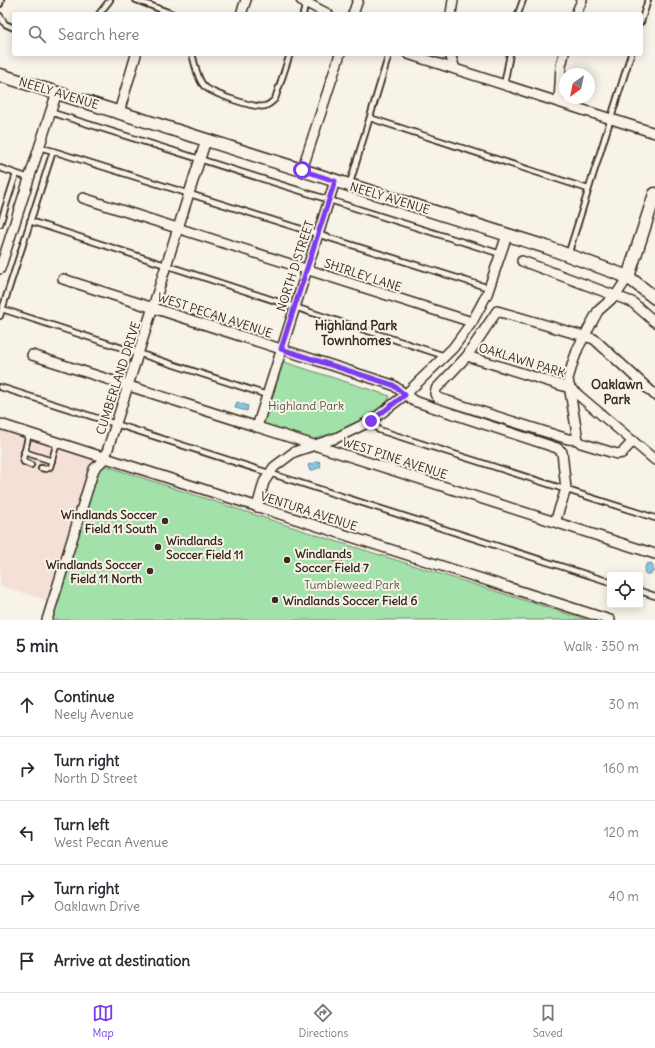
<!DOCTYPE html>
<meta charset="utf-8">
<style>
body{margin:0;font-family:Delius,sans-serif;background:#f2f2f3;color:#2b2b33}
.controls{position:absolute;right:12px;bottom:12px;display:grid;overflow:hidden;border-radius:4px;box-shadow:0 2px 10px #0003}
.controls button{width:36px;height:36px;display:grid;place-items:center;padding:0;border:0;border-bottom:1px solid #e1e1e2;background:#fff;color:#2b2b33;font:20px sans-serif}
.compass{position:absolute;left:559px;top:68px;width:36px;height:36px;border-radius:50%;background:#fff;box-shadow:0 2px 10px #0003;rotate:213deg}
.stop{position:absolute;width:12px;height:12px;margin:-9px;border:3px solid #7c3aed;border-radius:50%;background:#fff}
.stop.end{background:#7c3aed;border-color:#fff;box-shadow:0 1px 4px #0008}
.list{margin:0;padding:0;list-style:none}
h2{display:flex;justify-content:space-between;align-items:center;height:52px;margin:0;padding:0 16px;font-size:17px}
h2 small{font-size:13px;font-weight:400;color:#7c7c81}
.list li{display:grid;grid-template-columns:26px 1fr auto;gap:12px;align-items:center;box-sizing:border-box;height:64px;padding:0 16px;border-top:1px solid #e1e1e2}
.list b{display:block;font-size:15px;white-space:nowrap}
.list p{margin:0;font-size:13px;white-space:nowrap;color:#7c7c81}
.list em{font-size:13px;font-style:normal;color:#7c7c81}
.icon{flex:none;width:22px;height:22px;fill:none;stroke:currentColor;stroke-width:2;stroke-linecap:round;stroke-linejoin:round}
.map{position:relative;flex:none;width:655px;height:620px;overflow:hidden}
.search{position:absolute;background:#fff;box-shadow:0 2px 10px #0003;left:12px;right:12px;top:12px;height:44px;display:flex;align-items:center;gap:10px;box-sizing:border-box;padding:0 14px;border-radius:4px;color:#7c7c81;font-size:15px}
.sheet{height:372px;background:#fff}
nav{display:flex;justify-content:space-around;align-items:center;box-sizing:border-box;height:56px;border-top:1px solid #e1e1e2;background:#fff;font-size:11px;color:#7c7c81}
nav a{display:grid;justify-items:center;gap:2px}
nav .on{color:#7c3aed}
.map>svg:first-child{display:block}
.built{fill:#f5e0d7}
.green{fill:#a2e1aa;stroke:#6e8664}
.water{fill:#85c6e6;stroke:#678896}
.building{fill:#f0b4b0;stroke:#3b2a1e}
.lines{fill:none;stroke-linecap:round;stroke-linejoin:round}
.lane-casing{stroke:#3b2a1e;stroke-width:8}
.street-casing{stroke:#3b2a1e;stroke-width:12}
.secondary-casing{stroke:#3b2a1e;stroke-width:15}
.lane{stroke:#f7f3e8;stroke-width:4.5}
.street{stroke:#f7f3e8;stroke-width:9}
.secondary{stroke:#f7f3e8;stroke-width:12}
.route{stroke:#7c3aed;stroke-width:5}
.poi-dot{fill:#3b2a1e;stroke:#f7f3e8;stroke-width:1.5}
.labels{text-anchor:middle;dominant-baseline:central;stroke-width:4;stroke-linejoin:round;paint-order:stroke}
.street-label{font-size:12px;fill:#3b2a1e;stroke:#f7f3e8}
.park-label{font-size:12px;fill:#555841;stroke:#f7f3e8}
.poi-label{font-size:12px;font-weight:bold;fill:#3b2a1e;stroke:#f7f3e8;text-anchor:start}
.neighbourhood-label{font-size:13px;font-weight:bold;fill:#3b2a1e;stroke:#f7f3e8}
</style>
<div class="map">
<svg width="655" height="620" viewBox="0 0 655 620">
<rect width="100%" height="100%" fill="#f7f3e8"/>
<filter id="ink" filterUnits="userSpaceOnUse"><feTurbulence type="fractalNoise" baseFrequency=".025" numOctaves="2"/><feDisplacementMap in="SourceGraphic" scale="8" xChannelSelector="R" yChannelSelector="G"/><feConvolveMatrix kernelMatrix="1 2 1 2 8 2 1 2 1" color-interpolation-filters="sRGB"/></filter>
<g filter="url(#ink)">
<path class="built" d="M 0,427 L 95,457 L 49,601 L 0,586 Z"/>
<g class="green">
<path d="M 278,360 L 390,396 L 382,413 L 314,445 L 257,426 Z"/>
<path d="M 94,462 L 329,539 L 587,620 L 43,620 Z"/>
</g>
<g class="water">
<path d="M 237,402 L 248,406 L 247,411 L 235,408 Z"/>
<path d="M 319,461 L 321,467 L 310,471 L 308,465 Z"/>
<path d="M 651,563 L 653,566 L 653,572 L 650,574 L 646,574 L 644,572 L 646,564 Z"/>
</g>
<path class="building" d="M 333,553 L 344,557 L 341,564 L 330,560 Z"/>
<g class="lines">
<defs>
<g id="lane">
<path d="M 136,0 L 173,14"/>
<path d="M 0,4 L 1,0"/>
<path d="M 99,14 L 110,0"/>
<path d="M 303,14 L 306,3"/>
<path d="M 518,14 L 523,0"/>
<path d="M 0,16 L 5,24 L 14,28"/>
<path d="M 641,22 L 648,0"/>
<path d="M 192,54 C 195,63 197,79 204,86 C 211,93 255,109 265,106 C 269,105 272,102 275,99 L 290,54"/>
<path d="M 504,85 L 510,54"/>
<path d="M 50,112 L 501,254"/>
<path d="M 370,118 L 588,189"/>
<path d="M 53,151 L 489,288"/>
<path d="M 0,168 L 29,178"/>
<path d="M 350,183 L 389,54"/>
<path d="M 30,221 L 445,356"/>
<path d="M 0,224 L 16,174"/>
<path d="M 568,255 L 631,54"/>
<path d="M 2,309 L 267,395"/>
<path d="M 0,316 L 53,151 L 39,147"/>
<path d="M 0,387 L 610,582"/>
<path d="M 371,421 L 379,430 L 655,518"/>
<path d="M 29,433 L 23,459 L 24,462 L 31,465"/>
<path d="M 24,452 L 52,461"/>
<path d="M 41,468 L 46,469 L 50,467 L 57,442"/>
<path d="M 640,591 L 655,596"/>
</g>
<g id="street">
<path d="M 301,0 L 328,14"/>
<path d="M 241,14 L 246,0"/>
<path d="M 353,14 L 358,0"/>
<path d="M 451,14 L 453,0"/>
<path d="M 576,14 L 582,0"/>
<path d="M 408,54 L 655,133"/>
<path d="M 450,54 L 455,69"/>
<path d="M 559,102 L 561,66 L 564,54"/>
<path d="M 119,112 L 136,55"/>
<path d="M 302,170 L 340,54"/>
<path d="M 83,198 L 472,322"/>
<path d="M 522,261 L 632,302 L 655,322"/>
<path d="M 0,269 L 57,92"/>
<path d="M 628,277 L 616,295 L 598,311 L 578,348 L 573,362 L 568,379 L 578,440 L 581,443 L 617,454 L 622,453 L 633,441"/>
<path d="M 63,279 L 393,385 L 414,401 L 557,448 L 562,452 L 566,489 L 555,522"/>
<path d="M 32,355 L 655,554"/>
<path d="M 467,356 L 570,388 L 655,460"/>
<path d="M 0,424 L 610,620"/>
<path d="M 257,427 L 335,181"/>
<path d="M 578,440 L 568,439 L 438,398 L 435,394 L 436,389 L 467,356 L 497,311 L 594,339 L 655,395"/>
<path d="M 257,507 L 264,482 L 274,467 L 294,452 L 336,438 L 371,421 L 405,395 L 453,348 L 472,322 L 487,294 L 507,235"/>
<path d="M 47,620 L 94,469 L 105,458 L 206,140"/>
</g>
<g id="secondary">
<path d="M 0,75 L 546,247 L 628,277 L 655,298"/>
<path d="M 628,277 L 655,194"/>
</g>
</defs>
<use href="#lane" class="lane-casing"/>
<use href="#street" class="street-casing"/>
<use href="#secondary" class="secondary-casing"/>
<use href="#lane" class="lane"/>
<use href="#street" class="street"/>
<use href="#secondary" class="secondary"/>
</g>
</g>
<g class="lines" filter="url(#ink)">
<path class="route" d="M 302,170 L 335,181 L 281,349 L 393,385 L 405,395 L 371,421"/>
</g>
<g class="poi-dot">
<circle cx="165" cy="521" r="4"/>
<circle cx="158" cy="547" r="4"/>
<circle cx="287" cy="560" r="4"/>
<circle cx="150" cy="571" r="4"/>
<circle cx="275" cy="600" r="4"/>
</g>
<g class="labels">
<g class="street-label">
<text transform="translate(59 93) rotate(17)">NEELY AVENUE</text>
<text transform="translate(390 198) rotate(17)">NEELY AVENUE</text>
<text transform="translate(295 266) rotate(-72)">NORTH D STREET</text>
<text transform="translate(363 275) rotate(18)">SHIRLEY LANE</text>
<text transform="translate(215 315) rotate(18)">WEST PECAN AVENUE</text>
<text transform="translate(522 360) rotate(17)">OAKLAWN PARK</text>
<text transform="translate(118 378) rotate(-72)">CUMBERLAND DRIVE</text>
<text transform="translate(395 458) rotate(18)">WEST PINE AVENUE</text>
<text transform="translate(309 511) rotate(18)">VENTURA AVENUE</text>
</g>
<g class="park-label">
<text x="306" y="405">Highland Park</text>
<text x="352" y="584">Tumbleweed Park</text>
</g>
<g class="poi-label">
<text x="157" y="514" text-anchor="end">Windlands Soccer<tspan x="157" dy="14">Field 11 South</tspan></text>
<text x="166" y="540">Windlands<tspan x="166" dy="14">Soccer Field 11</tspan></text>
<text x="295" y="553">Windlands<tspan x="295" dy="14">Soccer Field 7</tspan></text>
<text x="142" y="564" text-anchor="end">Windlands Soccer<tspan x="142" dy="14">Field 11 North</tspan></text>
<text x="283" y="600">Windlands Soccer Field 6</text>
</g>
<g class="neighbourhood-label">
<text x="356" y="325">Highland Park<tspan x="356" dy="15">Townhomes</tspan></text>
<text x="617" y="384">Oaklawn<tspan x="617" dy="15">Park</tspan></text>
</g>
</g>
</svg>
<div class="controls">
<button><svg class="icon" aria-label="locate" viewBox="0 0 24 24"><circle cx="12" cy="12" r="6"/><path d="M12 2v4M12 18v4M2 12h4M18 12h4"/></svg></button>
</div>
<svg class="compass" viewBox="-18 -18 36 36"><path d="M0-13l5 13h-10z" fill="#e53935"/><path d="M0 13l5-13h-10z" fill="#7c7c81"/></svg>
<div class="stop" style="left:302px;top:170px"></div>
<div class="stop end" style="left:371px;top:421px"></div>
<div class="search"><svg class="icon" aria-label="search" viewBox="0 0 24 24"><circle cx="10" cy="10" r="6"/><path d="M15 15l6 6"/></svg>Search here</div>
</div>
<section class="sheet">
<h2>5 min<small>Walk · 350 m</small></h2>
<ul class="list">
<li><svg class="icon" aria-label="ahead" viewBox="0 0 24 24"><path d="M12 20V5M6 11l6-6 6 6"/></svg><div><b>Continue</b><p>Neely Avenue</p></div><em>30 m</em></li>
<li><svg class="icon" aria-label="right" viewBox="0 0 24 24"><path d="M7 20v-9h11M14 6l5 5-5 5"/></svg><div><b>Turn right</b><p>North D Street</p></div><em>160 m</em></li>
<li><svg class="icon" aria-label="left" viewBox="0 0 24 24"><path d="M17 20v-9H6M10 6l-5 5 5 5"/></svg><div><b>Turn left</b><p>West Pecan Avenue</p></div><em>120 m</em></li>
<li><svg class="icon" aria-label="right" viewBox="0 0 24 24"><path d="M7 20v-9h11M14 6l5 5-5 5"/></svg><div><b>Turn right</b><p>Oaklawn Drive</p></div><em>40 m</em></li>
<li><svg class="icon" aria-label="arrive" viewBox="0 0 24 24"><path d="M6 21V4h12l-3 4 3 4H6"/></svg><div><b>Arrive at destination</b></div></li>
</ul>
</section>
<nav>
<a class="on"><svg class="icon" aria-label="map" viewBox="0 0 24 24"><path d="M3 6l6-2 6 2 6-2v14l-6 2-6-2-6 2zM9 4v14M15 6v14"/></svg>Map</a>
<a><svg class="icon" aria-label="directions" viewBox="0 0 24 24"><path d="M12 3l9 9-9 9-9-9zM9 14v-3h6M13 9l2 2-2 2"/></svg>Directions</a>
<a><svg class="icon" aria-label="saved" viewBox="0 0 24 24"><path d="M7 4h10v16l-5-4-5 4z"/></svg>Saved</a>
</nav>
